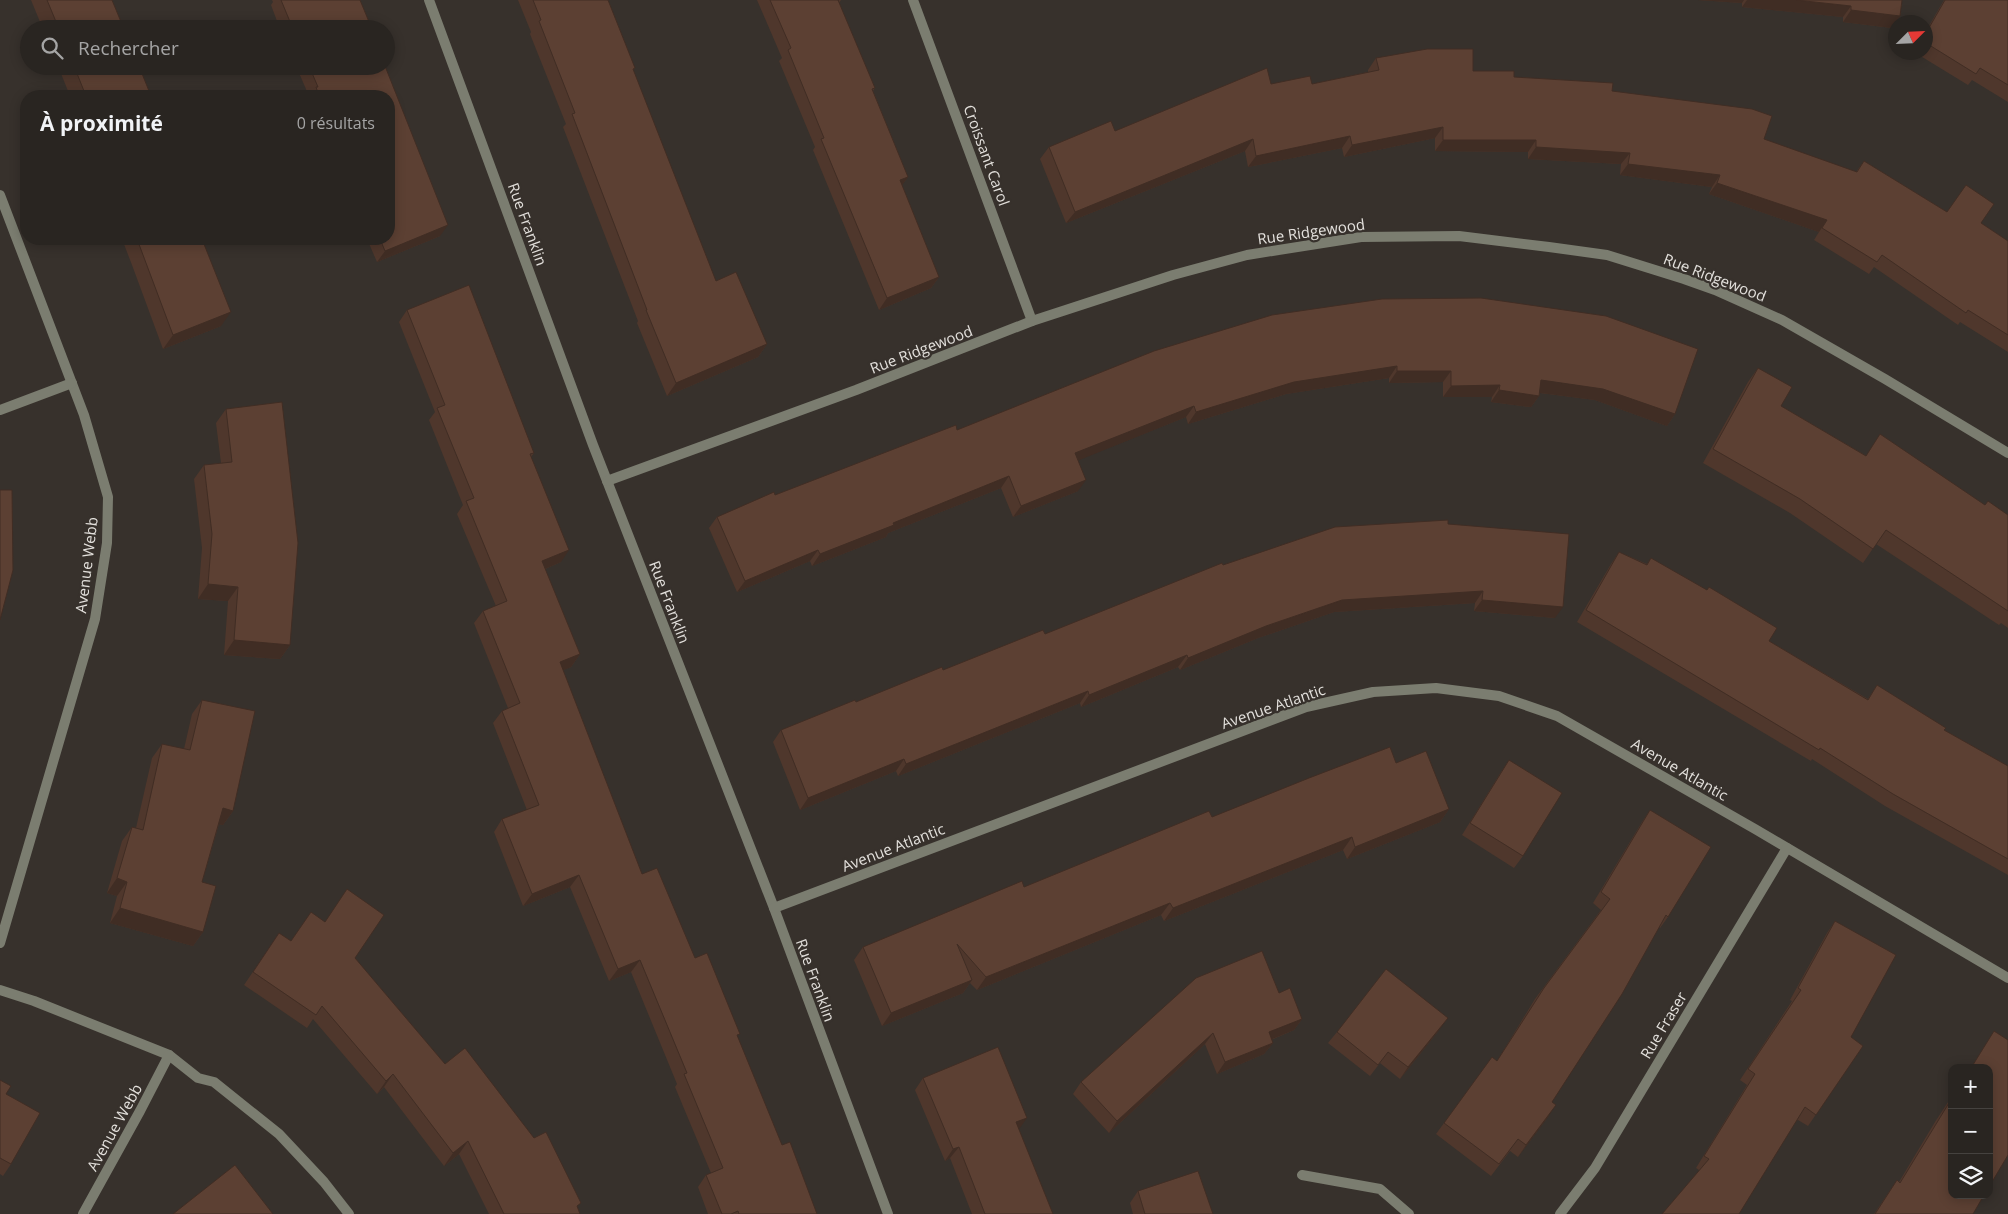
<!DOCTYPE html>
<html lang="fr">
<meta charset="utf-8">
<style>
body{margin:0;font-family:"Open Sans",sans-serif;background:#312d2a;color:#f1f3f6}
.controls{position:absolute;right:15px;bottom:15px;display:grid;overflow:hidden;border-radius:10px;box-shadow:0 2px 12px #0003}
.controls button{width:45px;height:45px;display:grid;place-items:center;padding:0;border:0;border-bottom:1px solid #45423f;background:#292521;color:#f1f3f6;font:25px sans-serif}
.compass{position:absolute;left:1888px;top:15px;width:45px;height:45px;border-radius:50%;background:#292521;box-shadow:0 2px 12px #0003;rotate:66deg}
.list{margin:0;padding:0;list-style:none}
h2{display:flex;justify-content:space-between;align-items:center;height:65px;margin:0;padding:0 20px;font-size:21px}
h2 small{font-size:16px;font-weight:400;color:#a5a5a5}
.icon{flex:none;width:28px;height:28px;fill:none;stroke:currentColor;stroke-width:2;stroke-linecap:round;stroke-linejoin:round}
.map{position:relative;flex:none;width:2008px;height:1214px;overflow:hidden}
.search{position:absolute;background:#292521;box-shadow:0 2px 12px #0003;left:20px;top:20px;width:375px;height:55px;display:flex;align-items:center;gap:12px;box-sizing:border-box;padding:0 18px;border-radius:28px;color:#a5a5a5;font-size:19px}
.panel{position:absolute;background:#292521;box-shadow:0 2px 12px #0003;left:20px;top:90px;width:375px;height:155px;border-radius:20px}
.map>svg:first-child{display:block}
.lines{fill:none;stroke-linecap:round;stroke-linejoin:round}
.street{stroke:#7b7d70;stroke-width:10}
.wall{fill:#4f372c}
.shaded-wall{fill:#402d24}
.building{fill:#5c4033;stroke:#402d24}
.labels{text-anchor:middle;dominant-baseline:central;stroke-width:4.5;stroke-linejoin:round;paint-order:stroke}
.street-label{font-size:15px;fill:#e3e0dc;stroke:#37312c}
</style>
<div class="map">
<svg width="2008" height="1214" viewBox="0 0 2008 1214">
<rect width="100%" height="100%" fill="#37312c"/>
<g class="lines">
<g class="street">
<path d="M 429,0 L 593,445 L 774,908 L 888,1214"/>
<path d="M 913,0 L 1032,321"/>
<path d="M 0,195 L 84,415 L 108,497 L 107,543 L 95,619 L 0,943"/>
<path d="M 0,410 L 72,383"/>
<path d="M 607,481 L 856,390 L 1032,321 L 1173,275 L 1247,255 L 1361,237 L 1459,236 L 1549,247 L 1607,255 L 1684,279 L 1715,290 L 1782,320 L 1885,379 L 2008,453"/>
<path d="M 774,908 L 1306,707 L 1373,692 L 1436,688 L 1499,696 L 1557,716 L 1755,829 L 2008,978"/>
<path d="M 0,990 L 34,1001 L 169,1055 L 198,1078 L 214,1082 L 279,1134 L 324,1182 L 349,1214"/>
<path d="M 1302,1175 L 1380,1189 L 1409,1214"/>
<path d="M 83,1214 L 140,1111 L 169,1055"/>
<path d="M 1560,1214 L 1595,1168 L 1787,848"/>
</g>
</g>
<g class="wall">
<path d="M 31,0 L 112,0 L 124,29 L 43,29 Z"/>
<path d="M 272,0 L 360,0 L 372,29 L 280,29 L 271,5 L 273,2 Z"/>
<path d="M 518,0 L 608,0 L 635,68 L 633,70 L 716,281 L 767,344 L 758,357 L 667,396 L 637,323 L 638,321 L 563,127 L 566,124 L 530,34 L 531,32 Z"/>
<path d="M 757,0 L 841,0 L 839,3 L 875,88 L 873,91 L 908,177 L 902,185 L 939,277 L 931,288 L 879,310 L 813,150 L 815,147 L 779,61 L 782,58 Z"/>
<path d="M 1698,0 L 1902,0 L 1900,16 L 1892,28 L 1843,22 L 1843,17 L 1742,7 L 1742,3 Z"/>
<path d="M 1944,0 L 2008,0 L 2008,102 L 1972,80 L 1968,85 L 1914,52 L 1926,52 L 1926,31 Z"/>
<path d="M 1376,58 L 1473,71 L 1612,91 L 1764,139 L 1856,172 L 1864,161 L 1947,212 L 1981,223 L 2008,241 L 2008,352 L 1960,322 L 1958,325 L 1874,267 L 1869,274 L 1814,240 L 1819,232 L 1709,194 L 1712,187 L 1620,175 L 1621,164 L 1528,159 L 1528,152 L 1435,151 L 1435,138 L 1344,157 L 1342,148 L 1248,167 L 1245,151 L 1066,223 L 1040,159 L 1049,147 L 1115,131 L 1271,84 L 1312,84 L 1368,72 L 1368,70 Z"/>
<path d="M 58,66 L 139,66 L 151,96 L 70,96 Z"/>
<path d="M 296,66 L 385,66 L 440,236 L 377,262 L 367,239 L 389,239 L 389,96 L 309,96 Z"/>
<path d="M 122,239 L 202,239 L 221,326 L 163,349 L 132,265 Z"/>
<path d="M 407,310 L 534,453 L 531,457 L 561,562 L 545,569 L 580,654 L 571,667 L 563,670 L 642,874 L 695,958 L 737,1037 L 782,1145 L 817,1214 L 708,1214 L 698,1187 L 706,1175 L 711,1173 L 675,1087 L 677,1084 L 631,972 L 609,981 L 570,887 L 523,906 L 494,832 L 502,819 L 527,810 L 493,723 L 502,711 L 508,708 L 474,623 L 483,611 L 496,606 L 457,514 L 463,505 L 429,420 L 435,412 L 399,322 Z"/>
<path d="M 1272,315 L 1675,414 L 1667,426 L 1595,400 L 1540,393 L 1539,396 L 1531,407 L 1491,402 L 1492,397 L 1443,397 L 1443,382 L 1389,383 L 1389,378 L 1286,394 L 1188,424 L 1186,417 L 1078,460 L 1078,491 L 1013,517 L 1001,488 L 888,533 L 886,537 L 812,566 L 810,561 L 737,592 L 709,528 L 717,517 L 775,495 L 957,430 Z"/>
<path d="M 1758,368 L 1781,406 L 1865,455 L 2008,515 L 2008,628 L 2001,623 L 1999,625 L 1876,544 L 1863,563 L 1790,513 L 1703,463 L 1748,382 Z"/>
<path d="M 226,409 L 290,645 L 280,659 L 224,655 L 228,601 L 198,599 L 202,548 L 194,479 L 204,465 L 221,463 L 216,423 Z"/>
<path d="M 1448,524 L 1555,618 L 1474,611 L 1475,603 L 1334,612 L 1258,638 L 1180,670 L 1178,667 L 1081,707 L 1080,703 L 898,776 L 896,771 L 800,810 L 773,742 L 781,730 L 943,670 L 1045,634 L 1223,565 Z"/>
<path d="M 1619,552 L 1647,564 L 1651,558 L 1769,641 L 1868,699 L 1877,685 L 1944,730 L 2008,766 L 2008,875 L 1885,806 L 1812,759 L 1811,761 L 1577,622 L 1611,564 Z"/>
<path d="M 202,700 L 233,811 L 223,825 L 219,824 L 202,882 L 203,932 L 193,946 L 110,923 L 117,896 L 107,893 L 122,841 L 132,827 L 136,828 L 152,758 L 162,744 L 184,749 L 192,714 Z"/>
<path d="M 1509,760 L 1523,856 L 1514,868 L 1462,835 L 1501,772 Z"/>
<path d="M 1396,763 L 1449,809 L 1440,822 L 1347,859 L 1343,850 L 1164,921 L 1161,915 L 977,990 L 970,983 L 963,993 L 882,1026 L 854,960 L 863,947 L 1212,817 Z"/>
<path d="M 1650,810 L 1668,917 L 1660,928 L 1659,927 L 1552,1102 L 1548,1117 L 1518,1157 L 1510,1151 L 1491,1176 L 1436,1134 L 1444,1123 L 1497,1061 L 1535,999 L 1601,910 L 1593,903 L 1642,822 Z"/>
<path d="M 1835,921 L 1851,1037 L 1863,1046 L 1808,1126 L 1798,1120 L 1699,1170 L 1696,1168 L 1747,1085 L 1740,1080 L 1792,1001 L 1790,1000 L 1827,933 Z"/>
<path d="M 279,933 L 291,941 L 355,958 L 445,1064 L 578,1208 L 580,1214 L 489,1214 L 459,1154 L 444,1166 L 384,1087 L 377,1094 L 313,1019 L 307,1028 L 244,985 Z"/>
<path d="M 1279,993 L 1302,1019 L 1294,1030 L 1271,1040 L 1273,1043 L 1264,1054 L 1217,1074 L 1205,1044 L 1109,1133 L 1073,1094 L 1081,1082 Z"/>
<path d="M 1440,1029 L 1400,1079 L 1380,1063 L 1370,1076 L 1328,1043 L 1337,1032 Z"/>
<path d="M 923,1078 L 1019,1130 L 1053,1214 L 972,1214 L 950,1158 L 945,1161 L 915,1090 Z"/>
<path d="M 0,1080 L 6,1094 L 11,1164 L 3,1176 L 0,1174 Z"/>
<path d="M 1952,1096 L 1952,1195 L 1973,1214 L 1874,1214 L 1897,1180 L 1899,1182 L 1935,1122 Z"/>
<path d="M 1138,1191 L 1213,1214 L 1133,1214 L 1130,1203 Z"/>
</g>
<g class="shaded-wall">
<path d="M 1698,0 L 1744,0 L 1742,3 Z"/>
<path d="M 1747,0 L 1796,0 L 1851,6 L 1843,17 L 1742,7 Z"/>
<path d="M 1851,10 L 1900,16 L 1892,28 L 1843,22 Z"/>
<path d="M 1443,127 L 1435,138 L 1344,157 L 1352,145 Z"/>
<path d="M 1350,136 L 1342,148 L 1248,167 L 1256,156 Z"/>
<path d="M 1253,139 L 1245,151 L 1066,223 L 1075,212 Z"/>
<path d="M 1443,140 L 1536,140 L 1528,152 L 1435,151 Z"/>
<path d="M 1536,147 L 1630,153 L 1621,164 L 1528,159 Z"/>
<path d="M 1628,164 L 1720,175 L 1712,187 L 1620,175 Z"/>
<path d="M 908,177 L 900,188 L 900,180 Z"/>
<path d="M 1717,183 L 1827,220 L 1819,232 L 1709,194 Z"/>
<path d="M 448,225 L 440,236 L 377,262 L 385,251 Z"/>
<path d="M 939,277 L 931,288 L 879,310 L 887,298 Z"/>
<path d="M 231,312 L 221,326 L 163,349 L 173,335 Z"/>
<path d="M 767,344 L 758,357 L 667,396 L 676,383 Z"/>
<path d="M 1397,366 L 1389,378 L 1286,394 L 1188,424 L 1196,412 L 1294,382 Z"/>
<path d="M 1397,371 L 1451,371 L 1443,382 L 1389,383 Z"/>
<path d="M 1541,380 L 1603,389 L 1675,414 L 1667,426 L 1595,400 L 1533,392 Z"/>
<path d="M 1500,385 L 1492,397 L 1443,397 L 1451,386 Z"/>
<path d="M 1499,390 L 1539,396 L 1531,407 L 1491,402 Z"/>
<path d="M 1194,406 L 1186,417 L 1067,465 L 1075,453 Z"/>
<path d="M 1009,476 L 1001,488 L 888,533 L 886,537 L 812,566 L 820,554 L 893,523 Z"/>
<path d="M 1086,480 L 1078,491 L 1013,517 L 1021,506 Z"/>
<path d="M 569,550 L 561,562 L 533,574 L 542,561 Z"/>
<path d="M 818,550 L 810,561 L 737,592 L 745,581 Z"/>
<path d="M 208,584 L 238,587 L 228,601 L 198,599 Z"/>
<path d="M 1483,591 L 1475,603 L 1334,612 L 1258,638 L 1180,670 L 1188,658 L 1266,626 L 1342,600 Z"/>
<path d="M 1482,600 L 1563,607 L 1555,618 L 1474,611 Z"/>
<path d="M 234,640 L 290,645 L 280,659 L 224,655 Z"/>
<path d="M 580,654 L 571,667 L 552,675 L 560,662 Z"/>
<path d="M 1187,655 L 1178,667 L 1081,707 L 1089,695 Z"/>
<path d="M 1088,691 L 1080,703 L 898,776 L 906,764 Z"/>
<path d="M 904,759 L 896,771 L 800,810 L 808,798 Z"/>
<path d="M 223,808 L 233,811 L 223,825 L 213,823 Z"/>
<path d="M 1449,809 L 1440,822 L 1347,859 L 1355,847 Z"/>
<path d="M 1352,837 L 1343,850 L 1164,921 L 1173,908 Z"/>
<path d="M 579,875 L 570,887 L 523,906 L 532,894 Z"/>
<path d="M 117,878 L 127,882 L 117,896 L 107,893 Z"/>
<path d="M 1170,903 L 1161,915 L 977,990 L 986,977 Z"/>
<path d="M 120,908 L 203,932 L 193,946 L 110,923 Z"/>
<path d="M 640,960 L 631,972 L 609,981 L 618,969 Z"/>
<path d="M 972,980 L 963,993 L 882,1026 L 891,1013 Z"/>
<path d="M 1448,1018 L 1440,1029 L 1400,1079 L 1408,1067 Z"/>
<path d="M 1302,1019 L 1294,1030 L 1260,1044 L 1269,1032 Z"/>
<path d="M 1213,1033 L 1205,1044 L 1109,1133 L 1117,1121 Z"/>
<path d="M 1273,1043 L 1264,1054 L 1217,1074 L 1225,1062 Z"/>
<path d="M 393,1074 L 384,1087 L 377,1094 L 386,1081 Z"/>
<path d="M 1556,1105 L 1548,1117 L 1518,1157 L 1526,1145 Z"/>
<path d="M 1027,1118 L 1019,1129 L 1008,1134 L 1016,1122 Z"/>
<path d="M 468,1141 L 459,1154 L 444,1166 L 453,1153 Z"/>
<path d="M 959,1147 L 950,1158 L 945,1161 L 953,1149 Z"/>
</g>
<g class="building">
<path d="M 47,0 L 112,0 L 124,29 L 59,29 Z"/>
<path d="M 281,0 L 360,0 L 372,29 L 293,29 Z"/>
<path d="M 533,0 L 608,0 L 635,68 L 633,69 L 716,281 L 736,272 L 767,344 L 676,383 L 646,310 L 647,310 L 572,114 L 575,113 L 539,21 L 541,20 Z"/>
<path d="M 770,0 L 839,0 L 838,0 L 875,88 L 872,89 L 908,177 L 900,180 L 939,277 L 887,298 L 821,139 L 824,138 L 788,50 L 791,48 Z"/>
<path d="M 1796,0 L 1902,0 L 1900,16 L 1851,10 L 1851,6 Z"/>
<path d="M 1945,0 L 2008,0 L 2008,85 L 1980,68 L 1976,74 L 1926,43 L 1926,33 Z"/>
<path d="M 1427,49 L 1473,49 L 1473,71 L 1514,71 L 1514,77 L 1613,83 L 1612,91 L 1752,109 L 1772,116 L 1764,139 L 1857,172 L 1864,161 L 1947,212 L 1966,185 L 1994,204 L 1981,223 L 2008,241 L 2008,335 L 1968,310 L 1966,313 L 1882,255 L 1877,262 L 1822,228 L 1827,220 L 1717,183 L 1720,175 L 1628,164 L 1630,153 L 1536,147 L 1536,140 L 1443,140 L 1443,127 L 1352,145 L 1350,136 L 1256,156 L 1253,139 L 1075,212 L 1049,147 L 1111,121 L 1115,131 L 1267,68 L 1271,84 L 1310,76 L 1312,84 L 1379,70 L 1376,58 Z"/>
<path d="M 74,66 L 139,66 L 151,96 L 86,96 Z"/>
<path d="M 309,66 L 385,66 L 448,225 L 385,251 L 380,239 L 389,239 L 389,96 L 319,96 L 316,87 L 318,87 Z"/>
<path d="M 137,239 L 202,239 L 231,312 L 173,335 Z"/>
<path d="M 469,285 L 534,453 L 530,454 L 569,550 L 542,561 L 580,654 L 560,662 L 642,874 L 657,868 L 695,958 L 707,953 L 740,1034 L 737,1035 L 782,1145 L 790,1142 L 817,1214 L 739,1214 L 738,1211 L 731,1214 L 722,1214 L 706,1175 L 723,1168 L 684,1074 L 687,1073 L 640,960 L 618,969 L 579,875 L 532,894 L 502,819 L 539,805 L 502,711 L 520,703 L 483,611 L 507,601 L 466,501 L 474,498 L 437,408 L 445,405 L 407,310 Z"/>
<path d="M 1481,298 L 1606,316 L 1698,349 L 1675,414 L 1603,389 L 1541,380 L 1539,396 L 1499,390 L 1500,385 L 1451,386 L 1451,371 L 1397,371 L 1397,366 L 1294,382 L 1196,412 L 1194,406 L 1075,453 L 1086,480 L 1021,506 L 1009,476 L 893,523 L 894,525 L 820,554 L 818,550 L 745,581 L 717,517 L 774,492 L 775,495 L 956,425 L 957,430 L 1154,351 L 1272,315 L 1382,299 Z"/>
<path d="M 1758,368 L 1792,387 L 1781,406 L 1866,456 L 1880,434 L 1985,505 L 1988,501 L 2008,515 L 2008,611 L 1886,530 L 1873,549 L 1800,499 L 1713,449 Z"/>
<path d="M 282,402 L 298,543 L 290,645 L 234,640 L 238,587 L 208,584 L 212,534 L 204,465 L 232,462 L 226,409 Z"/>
<path d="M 0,490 L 12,490 L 13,570 L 0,620 Z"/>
<path d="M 1448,520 L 1448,524 L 1569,534 L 1563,607 L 1482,600 L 1483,591 L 1342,600 L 1266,626 L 1188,658 L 1187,655 L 1089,695 L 1088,691 L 906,764 L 904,759 L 808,798 L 781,730 L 855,700 L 856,702 L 942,667 L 943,670 L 1043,630 L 1045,634 L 1222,563 L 1223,565 L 1335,527 Z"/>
<path d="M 1619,552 L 1647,565 L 1651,558 L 1707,590 L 1709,587 L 1777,628 L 1769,641 L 1868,700 L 1877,685 L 1946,728 L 1944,730 L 2008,766 L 2008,859 L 1893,794 L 1820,748 L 1819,750 L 1586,610 Z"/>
<path d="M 202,700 L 255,711 L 233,811 L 223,808 L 202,882 L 216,886 L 203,932 L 120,908 L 127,882 L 117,878 L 132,827 L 143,830 L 162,744 L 190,750 Z"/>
<path d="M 1390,747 L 1396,763 L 1426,751 L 1449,809 L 1355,847 L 1352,837 L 1173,908 L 1170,903 L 986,977 L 957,944 L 972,980 L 891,1013 L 863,947 L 1022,881 L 1024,887 L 1209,811 L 1212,817 L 1309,778 Z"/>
<path d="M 1509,760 L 1562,793 L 1523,856 L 1470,823 Z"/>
<path d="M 1650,810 L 1711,847 L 1668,917 L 1666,915 L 1622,994 L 1552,1102 L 1556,1105 L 1526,1145 L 1518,1139 L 1499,1164 L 1444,1123 L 1492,1057 L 1497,1061 L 1544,988 L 1610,899 L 1601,892 Z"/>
<path d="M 347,889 L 384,915 L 355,958 L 445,1064 L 465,1048 L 534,1138 L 546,1132 L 581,1203 L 577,1206 L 580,1214 L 504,1214 L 468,1141 L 453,1153 L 393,1074 L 386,1081 L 322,1006 L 316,1015 L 253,972 L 279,933 L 291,941 L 311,912 L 325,922 Z"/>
<path d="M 1835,921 L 1896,955 L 1851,1037 L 1863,1046 L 1816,1115 L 1805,1107 L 1739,1214 L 1662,1214 L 1709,1159 L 1704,1156 L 1755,1074 L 1748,1069 L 1801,990 L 1798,988 Z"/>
<path d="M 1262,951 L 1279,993 L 1290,988 L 1302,1019 L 1269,1032 L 1273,1043 L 1225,1062 L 1213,1033 L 1117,1121 L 1081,1082 L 1196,978 Z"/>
<path d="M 1386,969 L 1448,1018 L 1408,1067 L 1388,1052 L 1378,1065 L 1337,1032 Z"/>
<path d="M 1994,1031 L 2008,1040 L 2008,1155 L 1989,1187 L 1989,1068 L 1971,1068 Z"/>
<path d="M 998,1047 L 1027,1118 L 1016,1122 L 1053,1214 L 985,1214 L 959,1147 L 953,1149 L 923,1078 Z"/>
<path d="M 0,1080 L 11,1086 L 6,1094 L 40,1113 L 11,1164 L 0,1158 Z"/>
<path d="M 1952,1098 L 1952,1195 L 1984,1195 L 1973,1214 L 1875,1214 L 1897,1180 L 1900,1183 Z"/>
<path d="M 235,1165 L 273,1214 L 173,1214 Z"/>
<path d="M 1198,1171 L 1213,1214 L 1145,1214 L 1138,1191 Z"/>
</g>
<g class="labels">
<g class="street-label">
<text transform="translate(987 155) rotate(70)">Croissant Carol</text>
<text transform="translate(528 224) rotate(70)">Rue Franklin</text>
<text transform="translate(1311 231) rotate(-8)">Rue Ridgewood</text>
<text transform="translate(1715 277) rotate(21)">Rue Ridgewood</text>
<text transform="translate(921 349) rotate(-21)">Rue Ridgewood</text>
<text transform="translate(86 565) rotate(-83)">Avenue Webb</text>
<text transform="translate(670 602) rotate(69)">Rue Franklin</text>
<text transform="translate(1273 706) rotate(-19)">Avenue Atlantic</text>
<text transform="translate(1680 769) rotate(30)">Avenue Atlantic</text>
<text transform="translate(893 847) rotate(-21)">Avenue Atlantic</text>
<text transform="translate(816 980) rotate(70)">Rue Franklin</text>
<text transform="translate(1663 1025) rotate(-59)">Rue Fraser</text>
<text transform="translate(114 1127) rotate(-61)">Avenue Webb</text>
</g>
</g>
</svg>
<div class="controls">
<button>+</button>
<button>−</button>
<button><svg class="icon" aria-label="layers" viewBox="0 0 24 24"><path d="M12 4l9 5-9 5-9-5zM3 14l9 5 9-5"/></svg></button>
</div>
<svg class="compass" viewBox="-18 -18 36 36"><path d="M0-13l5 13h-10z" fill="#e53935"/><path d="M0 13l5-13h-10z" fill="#a5a5a5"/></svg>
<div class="search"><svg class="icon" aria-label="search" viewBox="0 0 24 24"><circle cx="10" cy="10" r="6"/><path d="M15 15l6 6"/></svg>Rechercher</div>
<section class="panel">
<h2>À proximité<small>0 résultats</small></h2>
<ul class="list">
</ul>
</section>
</div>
